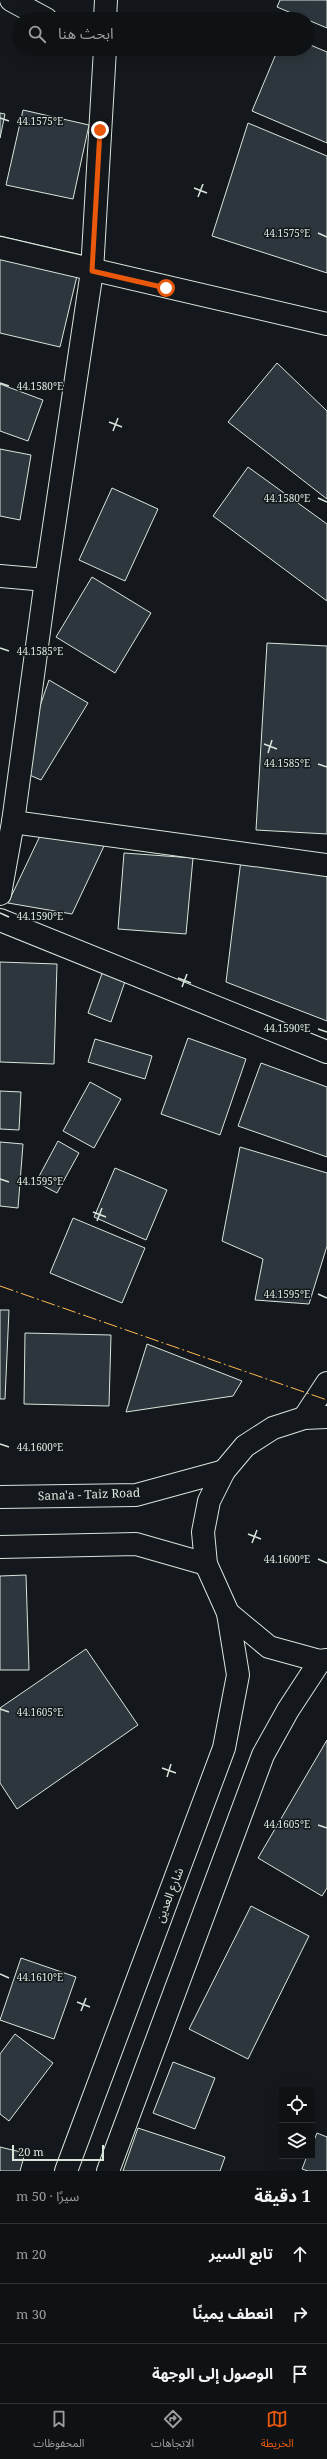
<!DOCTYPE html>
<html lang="ar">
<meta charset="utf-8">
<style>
body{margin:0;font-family:"Noto Serif","Noto Sans Arabic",serif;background:#181b1e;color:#f1f3f6;direction:rtl}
.controls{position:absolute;right:12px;bottom:12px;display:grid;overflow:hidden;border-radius:0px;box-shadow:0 4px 16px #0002}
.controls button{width:36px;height:36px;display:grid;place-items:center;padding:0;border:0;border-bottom:1px solid #2f3234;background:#0f1215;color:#f1f3f6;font:20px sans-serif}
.scale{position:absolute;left:12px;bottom:10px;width:92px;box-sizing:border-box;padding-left:4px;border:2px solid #d8e6dc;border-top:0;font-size:11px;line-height:14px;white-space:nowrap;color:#d8e6dc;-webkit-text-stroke:3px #14181c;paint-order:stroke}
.stop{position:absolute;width:12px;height:12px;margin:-9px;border:3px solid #ea580c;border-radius:50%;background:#fff}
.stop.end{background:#ea580c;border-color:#fff;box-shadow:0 1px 4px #0008}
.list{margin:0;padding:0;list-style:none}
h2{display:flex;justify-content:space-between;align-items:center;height:52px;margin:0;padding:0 16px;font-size:17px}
h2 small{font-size:13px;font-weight:400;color:#9b9ea0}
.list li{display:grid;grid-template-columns:26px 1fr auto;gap:12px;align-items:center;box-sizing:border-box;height:60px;padding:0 16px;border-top:1px solid #2f3234}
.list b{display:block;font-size:15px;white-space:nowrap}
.list em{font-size:13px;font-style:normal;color:#9b9ea0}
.icon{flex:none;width:22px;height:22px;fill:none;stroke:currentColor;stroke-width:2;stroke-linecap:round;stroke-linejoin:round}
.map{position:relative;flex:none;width:327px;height:2171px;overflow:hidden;direction:ltr}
.search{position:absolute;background:#0f1215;box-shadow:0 4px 16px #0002;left:12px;right:12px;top:12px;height:44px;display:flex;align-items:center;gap:10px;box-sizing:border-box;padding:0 14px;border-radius:22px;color:#9b9ea0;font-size:15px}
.sheet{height:232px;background:#0f1215}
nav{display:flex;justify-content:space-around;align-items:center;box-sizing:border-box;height:56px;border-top:1px solid #2f3234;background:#0f1215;font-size:11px;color:#9b9ea0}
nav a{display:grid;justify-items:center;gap:2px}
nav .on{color:#ea580c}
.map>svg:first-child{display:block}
.building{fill:#2c363c;stroke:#d8e6dc}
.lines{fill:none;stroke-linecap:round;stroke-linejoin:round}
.minor-casing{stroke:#d8e6dc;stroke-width:24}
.major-casing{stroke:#d8e6dc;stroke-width:24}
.highway-casing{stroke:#d8e6dc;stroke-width:24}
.minor{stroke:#14181c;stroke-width:22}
.major{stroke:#14181c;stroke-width:22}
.highway{stroke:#14181c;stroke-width:22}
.power{stroke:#ffb74d;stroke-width:1;stroke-dasharray:14 3 2 3;stroke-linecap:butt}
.route{stroke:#ea580c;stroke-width:5}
.ticks{fill:none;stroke:#d8e6dc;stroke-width:1.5}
.labels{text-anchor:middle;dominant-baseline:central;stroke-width:3;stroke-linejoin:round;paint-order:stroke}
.street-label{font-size:12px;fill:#d8e6dc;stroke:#14181c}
.ticks-label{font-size:10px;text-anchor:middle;fill:#d8e6dc;stroke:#14181c;stroke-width:3;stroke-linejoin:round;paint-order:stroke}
</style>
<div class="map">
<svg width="327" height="2171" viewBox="0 0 327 2171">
<rect width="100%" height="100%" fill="#14181c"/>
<g class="building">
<path d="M 280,0 L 327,0 L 327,28 L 277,7 Z"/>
<path d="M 308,44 L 327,52 L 327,143 L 252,111 L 278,49 L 308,49 Z"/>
<path d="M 23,110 L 89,125 L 73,199 L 6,185 Z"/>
<path d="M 0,113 L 5,114 L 0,138 Z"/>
<path d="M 248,123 L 327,156 L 327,273 L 212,236 Z"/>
<path d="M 0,236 L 82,255 L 60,347 L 0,333 Z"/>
<path d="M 277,363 L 327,411 L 327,499 L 228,422 Z"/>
<path d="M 0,384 L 43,400 L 28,441 L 0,431 Z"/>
<path d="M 0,449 L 31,455 L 20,520 L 0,516 Z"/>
<path d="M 248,467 L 327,524 L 327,601 L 213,516 Z"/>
<path d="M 112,488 L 158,509 L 125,581 L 79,560 Z"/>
<path d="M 92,577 L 151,613 L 115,673 L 56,637 Z"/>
<path d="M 267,643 L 327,646 L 327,834 L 256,830 Z"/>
<path d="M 49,680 L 88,703 L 41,780 L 18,770 Z"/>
<path d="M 49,817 L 113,827 L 72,914 L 8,903 Z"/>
<path d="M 124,853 L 193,858 L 186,934 L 118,929 Z"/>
<path d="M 241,860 L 327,866 L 327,1021 L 226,982 Z"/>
<path d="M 0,962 L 57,964 L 54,1064 L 0,1062 Z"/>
<path d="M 105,965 L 128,973 L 111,1022 L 88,1013 Z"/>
<path d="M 188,1038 L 246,1059 L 220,1135 L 161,1114 Z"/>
<path d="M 95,1039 L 152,1056 L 145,1079 L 88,1062 Z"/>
<path d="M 261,1063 L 327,1087 L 327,1157 L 238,1126 Z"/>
<path d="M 90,1082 L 121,1099 L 94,1148 L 63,1131 Z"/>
<path d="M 0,1091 L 21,1092 L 19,1130 L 0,1129 Z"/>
<path d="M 58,1141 L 79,1153 L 57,1193 L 36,1182 Z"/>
<path d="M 0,1142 L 23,1144 L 18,1208 L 0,1206 Z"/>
<path d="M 240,1147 L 327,1173 L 327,1246 L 309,1304 L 255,1300 L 263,1259 L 222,1241 Z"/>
<path d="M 115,1168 L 167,1190 L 146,1240 L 94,1217 Z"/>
<path d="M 73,1218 L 145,1248 L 122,1303 L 50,1273 Z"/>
<path d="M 0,1310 L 9,1310 L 5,1399 L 0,1399 Z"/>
<path d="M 25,1333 L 111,1335 L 109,1406 L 24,1404 Z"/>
<path d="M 147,1344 L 242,1381 L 233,1396 L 126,1412 Z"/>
<path d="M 26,1575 L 29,1670 L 0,1670 L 0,1576 Z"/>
<path d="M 86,1649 L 138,1725 L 17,1809 L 0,1783 L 0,1708 Z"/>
<path d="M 327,1740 L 327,1888 L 322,1896 L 258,1858 Z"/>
<path d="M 251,1906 L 309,1936 L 248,2059 L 189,2029 Z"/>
<path d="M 21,1958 L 76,1977 L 54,2039 L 0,2020 Z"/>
<path d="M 15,2034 L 53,2063 L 9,2121 L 0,2114 L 0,2054 Z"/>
<path d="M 173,2062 L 215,2078 L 195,2129 L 153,2113 Z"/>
<path d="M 138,2128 L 225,2157 L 220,2171 L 123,2171 Z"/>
<path d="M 317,2133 L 327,2137 L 327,2171 L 308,2171 L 302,2169 L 307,2156 L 312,2156 L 312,2145 Z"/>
<path d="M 0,2147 L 25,2153 L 20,2171 L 0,2171 Z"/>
</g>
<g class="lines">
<defs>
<g id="minor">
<path d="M 11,0 L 46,19"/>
<path d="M 105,19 L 106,0"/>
<path d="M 0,248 L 327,324"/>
<path d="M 0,576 L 46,580"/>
<path d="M 13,822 L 327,865"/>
<path d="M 0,894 L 13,822 L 46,580 L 92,271 L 105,49"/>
<path d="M 0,920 L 327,1052"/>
</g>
<g id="major">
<path d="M 304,1418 L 327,1383"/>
<path d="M 66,2171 L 224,1748 L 238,1675 L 228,1613"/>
<path d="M 108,2171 L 263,1755 L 288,1710 L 320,1661"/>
</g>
<g id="highway">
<path d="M 327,1417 L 304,1418 L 273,1428 L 245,1446 L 224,1471 L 209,1501 L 203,1532 L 206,1564 L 228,1613 L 269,1647 L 320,1661 L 327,1660"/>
<path d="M 0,1497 L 136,1495 L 224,1471"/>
<path d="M 0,1547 L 136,1544 L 206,1564"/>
</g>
</defs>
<use href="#minor" class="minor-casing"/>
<use href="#major" class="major-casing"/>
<use href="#highway" class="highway-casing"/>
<use href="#minor" class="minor"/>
<use href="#major" class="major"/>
<use href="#highway" class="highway"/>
<path class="power" d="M 0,1286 L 327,1400"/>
</g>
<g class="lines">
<path class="route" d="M 100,130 L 92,271 L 166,288"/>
</g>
<path class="ticks" d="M 0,118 L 9,121M 194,188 L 207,193M 198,197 L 203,184M 318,233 L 327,237M 0,383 L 9,386M 109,422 L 122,427M 113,431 L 118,418M 318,498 L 327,502M 0,648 L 9,651M 264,744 L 277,749M 268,753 L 272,740M 318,764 L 327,767M 0,913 L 9,917M 178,978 L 191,983M 182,987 L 187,974M 318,1029 L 327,1032M 0,1179 L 9,1182M 93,1212 L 106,1217M 97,1221 L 102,1208M 318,1294 L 327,1298M 0,1444 L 9,1447M 248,1534 L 261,1539M 252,1543 L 257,1530M 318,1559 L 327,1563M 0,1709 L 9,1712M 162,1768 L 176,1773M 167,1777 L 171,1764M 318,1825 L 327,1828M 0,1974 L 9,1978M 77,2002 L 90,2007M 81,2011 L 86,1998"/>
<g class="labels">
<g class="street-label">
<text transform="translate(89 1494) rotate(-2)">Sana'a - Taiz Road</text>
<text transform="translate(169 1895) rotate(-69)">شارع العدين</text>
</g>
</g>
<g class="ticks-label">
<text x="40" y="125">44.1575°E</text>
<text x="287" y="237">44.1575°E</text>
<text x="40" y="390">44.1580°E</text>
<text x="287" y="502">44.1580°E</text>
<text x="40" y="655">44.1585°E</text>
<text x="287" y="767">44.1585°E</text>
<text x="40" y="920">44.1590°E</text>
<text x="287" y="1032">44.1590°E</text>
<text x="40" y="1185">44.1595°E</text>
<text x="287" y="1298">44.1595°E</text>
<text x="40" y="1451">44.1600°E</text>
<text x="287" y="1563">44.1600°E</text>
<text x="40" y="1716">44.1605°E</text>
<text x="287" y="1828">44.1605°E</text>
<text x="40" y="1981">44.1610°E</text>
</g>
</svg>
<div class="controls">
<button><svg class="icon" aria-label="locate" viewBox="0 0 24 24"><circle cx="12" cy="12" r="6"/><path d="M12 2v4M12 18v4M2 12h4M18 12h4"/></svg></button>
<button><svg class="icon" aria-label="layers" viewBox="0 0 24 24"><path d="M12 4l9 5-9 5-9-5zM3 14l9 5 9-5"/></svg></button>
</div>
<div class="scale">20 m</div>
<div class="stop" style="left:166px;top:288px"></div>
<div class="stop end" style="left:100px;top:130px"></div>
<div class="search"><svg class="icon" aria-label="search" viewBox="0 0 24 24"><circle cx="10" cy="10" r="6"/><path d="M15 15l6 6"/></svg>ابحث هنا</div>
</div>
<section class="sheet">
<h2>1 دقيقة<small>سيرًا · 50 m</small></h2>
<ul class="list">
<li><svg class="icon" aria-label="ahead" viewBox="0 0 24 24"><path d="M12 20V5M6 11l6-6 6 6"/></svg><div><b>تابع السير</b></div><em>20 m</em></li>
<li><svg class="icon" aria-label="right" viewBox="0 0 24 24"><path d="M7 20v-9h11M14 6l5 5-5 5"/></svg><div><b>انعطف يمينًا</b></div><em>30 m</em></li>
<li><svg class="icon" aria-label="arrive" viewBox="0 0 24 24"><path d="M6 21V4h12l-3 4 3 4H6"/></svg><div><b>الوصول إلى الوجهة</b></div></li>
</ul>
</section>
<nav>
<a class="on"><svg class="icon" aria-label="map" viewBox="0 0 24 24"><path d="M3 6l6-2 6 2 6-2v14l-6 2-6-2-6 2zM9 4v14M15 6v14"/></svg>الخريطة</a>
<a><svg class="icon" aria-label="directions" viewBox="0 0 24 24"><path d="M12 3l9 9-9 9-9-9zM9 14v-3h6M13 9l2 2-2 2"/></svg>الاتجاهات</a>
<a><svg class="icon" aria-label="saved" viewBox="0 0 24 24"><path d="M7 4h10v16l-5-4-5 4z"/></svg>المحفوظات</a>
</nav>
